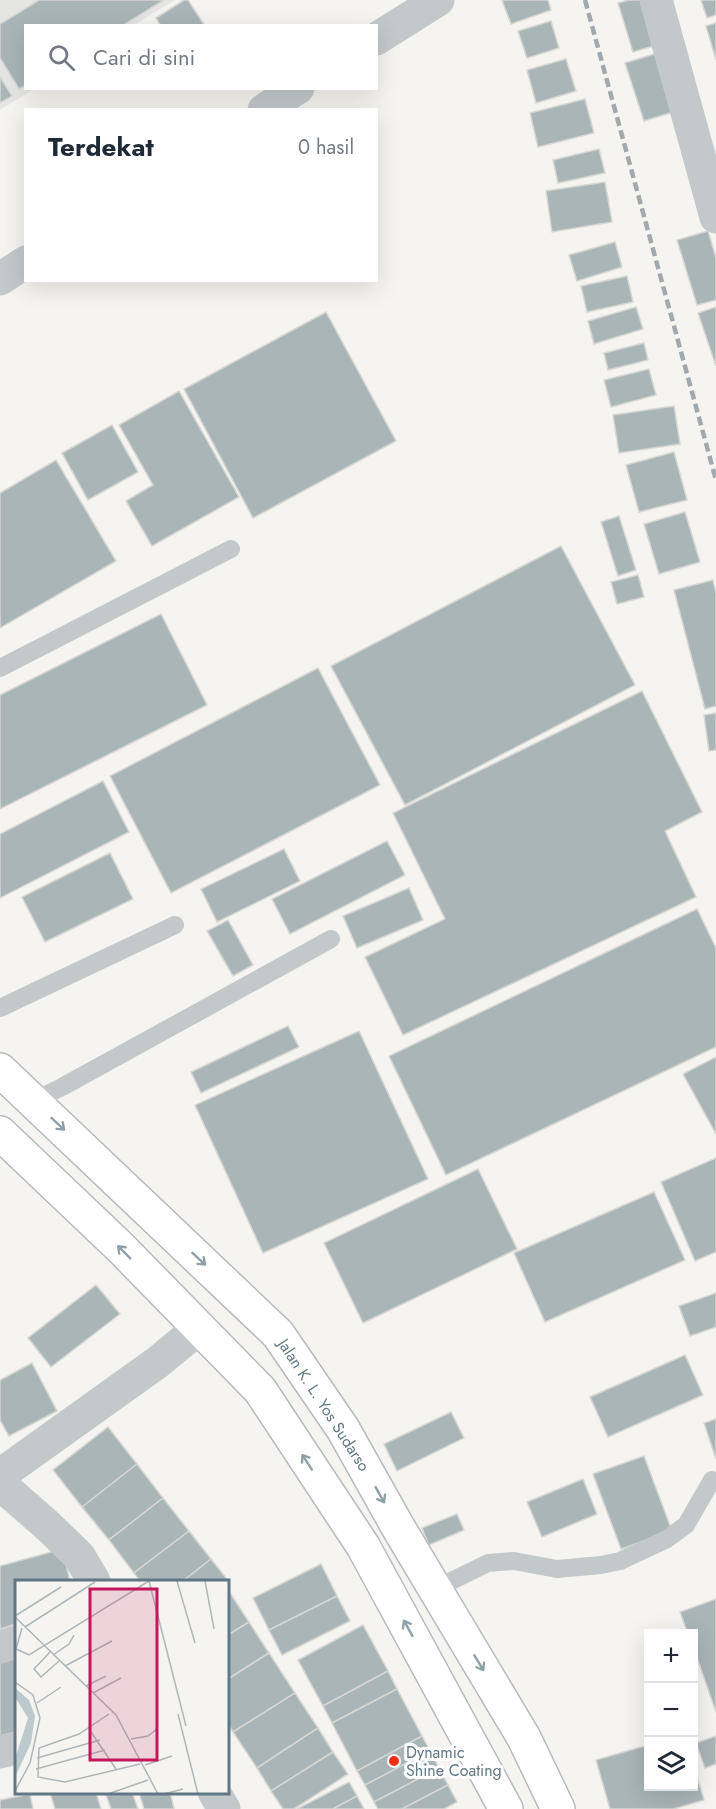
<!DOCTYPE html>
<html lang="id">
<meta charset="utf-8">
<style>
body{margin:0;font-family:Jost,sans-serif;background:#f6f6f7;color:#1f2937}
.controls{position:absolute;right:18px;bottom:18px;display:grid;overflow:hidden;border-radius:0px;box-shadow:0 6px 24px #0002}
.controls button{width:54px;height:54px;display:grid;place-items:center;padding:0;border:0;border-bottom:2px solid #e0e1e3;background:#fff;color:#1f2937;font:30px sans-serif}
.list{margin:0;padding:0;list-style:none}
h2{display:flex;justify-content:space-between;align-items:center;height:78px;margin:0;padding:0 24px;font-size:26px}
h2 small{font-size:20px;font-weight:400;color:#747a83}
.icon{flex:none;width:33px;height:33px;fill:none;stroke:currentColor;stroke-width:2;stroke-linecap:round;stroke-linejoin:round}
.map{position:relative;flex:none;width:716px;height:1809px;overflow:hidden}
.search{position:absolute;background:#fff;box-shadow:0 6px 24px #0002;left:24px;top:24px;width:354px;height:66px;display:flex;align-items:center;gap:15px;box-sizing:border-box;padding:0 21px;border-radius:0px;color:#747a83;font-size:22px}
.panel{position:absolute;background:#fff;box-shadow:0 6px 24px #0002;left:24px;top:108px;width:354px;height:174px;border-radius:0px}
.map>svg:first-child{display:block}
.built{fill:#e5e6e4}
.building{fill:#aab5b8;stroke:#d6d6d3;stroke-width:1.5}
.lines{fill:none;stroke-linecap:round;stroke-linejoin:round}
.trunk-casing{stroke:#b5babc;stroke-width:36}
.service{stroke:#c3c8ca;stroke-width:18}
.minor{stroke:#c3c8ca;stroke-width:33}
.trunk{stroke:#fff;stroke-width:33}
.rail{stroke:#a1a9ae;stroke-width:4.5;stroke-dasharray:9 4.5;stroke-linecap:butt}
.oneway{stroke:#90a0a9}
.poi-dot{fill:#f32e12;stroke:#fff;stroke-width:2}
.labels{text-anchor:middle;dominant-baseline:central;stroke-width:6;stroke-linejoin:round;paint-order:stroke}
.street-label{font-size:16px;fill:#617884;stroke:#fff}
.poi-label{font-size:16px;fill:#617884;stroke:#fff;text-anchor:start}
.inset-road{fill:none;stroke:#adb7bb;stroke-width:1.5}
.view{fill:#c2185b;fill-opacity:0.15;stroke:#c2185b;stroke-width:3}
.inset-edge{fill:none;stroke:#617884;stroke-width:3}
</style>
<div class="map">
<svg width="716" height="1809" viewBox="0 0 716 1809">
<rect width="100%" height="100%" fill="#f5f4f0"/>
<path class="built" d="M 0,0 L 175,0 L 134,25 L 26,26 L 26,88 L 34,89 L 0,110 Z"/>
<g class="building">
<path d="M 39,0 L 164,0 L 122,26 L 26,26 L 26,85 L 19,89 L 0,58 L 0,24 Z"/>
<path d="M 184,0 L 188,0 L 205,26 L 161,26 L 156,18 Z"/>
<path d="M 502,0 L 548,0 L 551,10 L 511,24 Z"/>
<path d="M 629,0 L 646,0 L 660,44 L 633,52 L 618,3 Z"/>
<path d="M 701,0 L 716,0 L 716,15 L 707,18 Z"/>
<path d="M 551,21 L 559,48 L 527,58 L 518,31 Z"/>
<path d="M 716,23 L 716,60 L 706,26 Z"/>
<path d="M 661,52 L 680,110 L 644,121 L 625,63 Z"/>
<path d="M 566,59 L 576,91 L 536,103 L 527,70 Z"/>
<path d="M 0,77 L 12,96 L 0,103 Z"/>
<path d="M 585,99 L 594,133 L 538,147 L 530,113 Z"/>
<path d="M 599,149 L 605,173 L 558,183 L 553,160 Z"/>
<path d="M 605,182 L 612,222 L 552,232 L 546,191 Z"/>
<path d="M 708,231 L 716,258 L 716,300 L 697,305 L 677,240 Z"/>
<path d="M 615,242 L 622,267 L 577,281 L 569,255 Z"/>
<path d="M 627,276 L 633,302 L 587,312 L 581,286 Z"/>
<path d="M 636,307 L 643,329 L 594,344 L 588,321 Z"/>
<path d="M 716,307 L 716,366 L 698,313 Z"/>
<path d="M 326,312 L 396,441 L 253,518 L 184,389 Z"/>
<path d="M 644,343 L 648,360 L 608,370 L 604,353 Z"/>
<path d="M 649,369 L 656,395 L 611,407 L 604,380 Z"/>
<path d="M 179,391 L 239,497 L 152,546 L 126,501 L 153,485 L 119,425 Z"/>
<path d="M 674,406 L 680,444 L 619,453 L 613,415 Z"/>
<path d="M 112,425 L 138,472 L 88,500 L 62,453 Z"/>
<path d="M 674,452 L 687,500 L 639,512 L 626,465 Z"/>
<path d="M 56,460 L 116,561 L 0,628 L 0,493 Z"/>
<path d="M 685,512 L 700,562 L 659,574 L 644,524 Z"/>
<path d="M 619,516 L 636,570 L 618,576 L 601,522 Z"/>
<path d="M 561,546 L 635,685 L 405,805 L 331,666 Z"/>
<path d="M 638,575 L 644,597 L 617,604 L 611,582 Z"/>
<path d="M 713,580 L 716,593 L 716,706 L 705,709 L 674,590 Z"/>
<path d="M 161,614 L 207,705 L 0,809 L 0,695 Z"/>
<path d="M 318,668 L 380,785 L 171,893 L 110,776 Z"/>
<path d="M 642,691 L 702,812 L 665,831 L 696,897 L 403,1035 L 365,957 L 445,919 L 393,813 Z"/>
<path d="M 716,713 L 716,750 L 709,751 L 704,715 Z"/>
<path d="M 103,781 L 129,832 L 0,898 L 0,834 Z"/>
<path d="M 387,841 L 405,875 L 290,934 L 272,899 Z"/>
<path d="M 284,849 L 300,881 L 217,922 L 201,889 Z"/>
<path d="M 110,853 L 133,899 L 45,942 L 22,897 Z"/>
<path d="M 409,888 L 423,920 L 357,948 L 343,916 Z"/>
<path d="M 697,909 L 716,948 L 716,1047 L 446,1175 L 389,1056 Z"/>
<path d="M 228,920 L 253,965 L 233,976 L 207,931 Z"/>
<path d="M 288,1026 L 299,1047 L 201,1093 L 191,1072 Z"/>
<path d="M 359,1031 L 428,1179 L 263,1253 L 195,1105 Z"/>
<path d="M 716,1057 L 716,1134 L 683,1074 Z"/>
<path d="M 716,1158 L 716,1252 L 695,1261 L 661,1182 Z"/>
<path d="M 478,1169 L 517,1249 L 363,1323 L 324,1243 Z"/>
<path d="M 654,1192 L 685,1260 L 545,1322 L 514,1253 Z"/>
<path d="M 96,1285 L 120,1314 L 51,1367 L 28,1338 Z"/>
<path d="M 716,1293 L 716,1327 L 690,1336 L 679,1306 Z"/>
<path d="M 685,1355 L 703,1395 L 608,1437 L 590,1397 Z"/>
<path d="M 32,1363 L 57,1411 L 9,1436 L 0,1420 L 0,1380 Z"/>
<path d="M 451,1412 L 464,1438 L 397,1471 L 384,1444 Z"/>
<path d="M 716,1419 L 716,1459 L 704,1423 Z"/>
<path d="M 108,1427 L 137,1464 L 82,1507 L 53,1470 Z"/>
<path d="M 644,1456 L 672,1531 L 621,1549 L 593,1474 Z"/>
<path d="M 137,1464 L 163,1498 L 109,1540 L 82,1507 Z"/>
<path d="M 583,1479 L 597,1514 L 542,1537 L 527,1502 Z"/>
<path d="M 163,1498 L 189,1531 L 134,1573 L 109,1540 Z"/>
<path d="M 457,1514 L 464,1530 L 429,1545 L 422,1528 Z"/>
<path d="M 189,1531 L 211,1559 L 183,1581 L 140,1581 L 134,1573 Z"/>
<path d="M 62,1549 L 70,1581 L 16,1581 L 16,1624 L 0,1629 L 0,1566 Z"/>
<path d="M 211,1559 L 230,1583 L 228,1585 L 228,1581 L 183,1581 Z"/>
<path d="M 321,1564 L 337,1596 L 269,1630 L 253,1598 Z"/>
<path d="M 230,1593 L 249,1622 L 228,1635 L 228,1594 Z"/>
<path d="M 337,1596 L 350,1621 L 282,1655 L 269,1630 Z"/>
<path d="M 716,1599 L 716,1712 L 694,1649 L 694,1634 L 688,1634 L 680,1612 Z"/>
<path d="M 249,1622 L 269,1653 L 228,1679 L 228,1635 Z"/>
<path d="M 363,1625 L 388,1671 L 323,1706 L 298,1660 Z"/>
<path d="M 269,1653 L 295,1693 L 233,1732 L 228,1724 L 228,1679 Z"/>
<path d="M 16,1657 L 16,1732 L 0,1736 L 0,1661 Z"/>
<path d="M 388,1671 L 397,1689 L 332,1723 L 323,1706 Z"/>
<path d="M 397,1689 L 422,1736 L 357,1771 L 332,1723 Z"/>
<path d="M 295,1693 L 318,1728 L 257,1768 L 233,1732 Z"/>
<path d="M 318,1728 L 333,1752 L 271,1791 L 257,1768 Z"/>
<path d="M 422,1736 L 430,1751 L 365,1785 L 357,1771 Z"/>
<path d="M 716,1736 L 716,1764 L 705,1768 L 696,1743 Z"/>
<path d="M 648,1745 L 648,1786 L 694,1786 L 694,1766 L 704,1800 L 673,1809 L 610,1809 L 596,1760 Z"/>
<path d="M 430,1751 L 439,1768 L 374,1802 L 365,1785 Z"/>
<path d="M 333,1752 L 348,1774 L 294,1809 L 283,1809 L 271,1791 Z"/>
<path d="M 439,1768 L 448,1785 L 402,1809 L 378,1809 L 374,1802 Z"/>
<path d="M 349,1782 L 357,1796 L 333,1809 L 297,1809 Z"/>
<path d="M 448,1785 L 457,1802 L 444,1809 L 402,1809 Z"/>
<path d="M 50,1792 L 96,1792 L 101,1809 L 55,1809 Z"/>
<path d="M 105,1792 L 132,1792 L 138,1809 L 111,1809 Z"/>
<path d="M 139,1792 L 170,1792 L 174,1809 L 144,1809 Z"/>
<path d="M 30,1794 L 33,1809 L 0,1809 L 0,1800 Z"/>
<path d="M 357,1796 L 364,1809 L 333,1809 Z"/>
</g>
<g class="lines">
<defs>
<g id="trunk">
<path d="M 0,1070 L 278,1334 L 343,1429 L 398,1527 L 524,1738 L 558,1809"/>
<path d="M 0,1133 L 120,1247 L 260,1390 L 363,1546 L 506,1809"/>
</g>
</defs>
<use href="#trunk" class="trunk-casing"/>
<g class="service">
<path d="M 0,668 L 231,549"/>
<path d="M 0,1008 L 175,925"/>
<path d="M 33,1101 L 62,1087 L 331,939"/>
<path d="M 435,1589 L 488,1563 L 514,1561 L 557,1569 L 601,1565 L 620,1561 L 667,1539 L 686,1525 L 712,1480"/>
</g>
<g class="minor">
<path d="M 656,0 L 716,217"/>
<path d="M 376,39 L 438,0"/>
<path d="M 264,110 L 298,88"/>
<path d="M 0,279 L 26,262"/>
<path d="M 0,1475 L 158,1362 L 199,1328"/>
<path d="M 0,1484 L 48,1526 L 79,1556 L 94,1581"/>
<path d="M 0,1647 L 16,1642"/>
<path d="M 0,1752 L 16,1748"/>
<path d="M 214,1792 L 224,1809"/>
</g>
<use href="#trunk" class="trunk"/>
<path class="rail" d="M 585,0 L 716,480"/>
</g>
<defs><path id="oneway-shaft" d="M-6 0H5M1.5-3L5.5 0L1.5 3" fill="none" stroke-width="1.6" stroke-linecap="round" stroke-linejoin="round" transform="scale(1.5)"/></defs>
<g class="oneway">
<use href="#oneway-shaft" transform="translate(58 1124) rotate(43)"/>
<use href="#oneway-shaft" transform="translate(124 1252) rotate(-135)"/>
<use href="#oneway-shaft" transform="translate(199 1259) rotate(43)"/>
<use href="#oneway-shaft" transform="translate(307 1462) rotate(-123)"/>
<use href="#oneway-shaft" transform="translate(380 1495) rotate(61)"/>
<use href="#oneway-shaft" transform="translate(408 1628) rotate(-119)"/>
<use href="#oneway-shaft" transform="translate(479 1663) rotate(59)"/>
</g>
<circle class="poi-dot" cx="394" cy="1761" r="6"/>
<g class="labels">
<g class="street-label">
<text transform="translate(324 1405) rotate(57)">Jalan K. L. Yos Sudarso</text>
</g>
<g class="poi-label">
<text x="406" y="1752">Dynamic<tspan x="406" dy="18">Shine Coating</tspan></text>
</g>
</g>
<g transform="translate(15 1580)">
<rect width="214" height="214" fill="#f5f4f0"/>
<path d="M 0,108 L 14,120 L 20,136 L 16,163 L 0,197 L 0,179 L 13,138 L 0,117 Z" fill="#bccace"/>
<path class="inset-road" d="M 134,1 L 171,146M 162,1 L 180,63M 190,1 L 199,49M 0,36 L 46,7M 0,37 L 101,135 L 143,214M 10,47 L 80,2M 7,48 L 1,69 L 14,75 L 134,1M 35,72 L 19,89 L 26,97 L 44,81M 38,75 L 54,64 L 59,55M 50,86 L 97,61M 0,102 L 18,115 L 25,138 L 15,183 L 0,211M 71,106 L 91,96M 78,113 L 106,98M 22,123 L 46,107M 94,134 L 64,154 L 24,168 L 23,197 L 50,202 L 125,184M 163,134 L 183,214M 74,149 L 101,189M 116,159 L 133,156 L 142,149M 22,178 L 85,160M 130,185 L 157,176M 21,189 L 90,170M 93,214 L 133,200M 149,214 L 168,209"/>
<path class="view" d="M 75,9 L 142,9 L 142,180 L 75,180 Z"/>
<rect width="214" height="214" class="inset-edge"/>
</g>
</svg>
<div class="controls">
<button>+</button>
<button>−</button>
<button><svg class="icon" aria-label="layers" viewBox="0 0 24 24"><path d="M12 4l9 5-9 5-9-5zM3 14l9 5 9-5"/></svg></button>
</div>
<div class="search"><svg class="icon" aria-label="search" viewBox="0 0 24 24"><circle cx="10" cy="10" r="6"/><path d="M15 15l6 6"/></svg>Cari di sini</div>
<section class="panel">
<h2>Terdekat<small>0 hasil</small></h2>
<ul class="list">
</ul>
</section>
</div>
